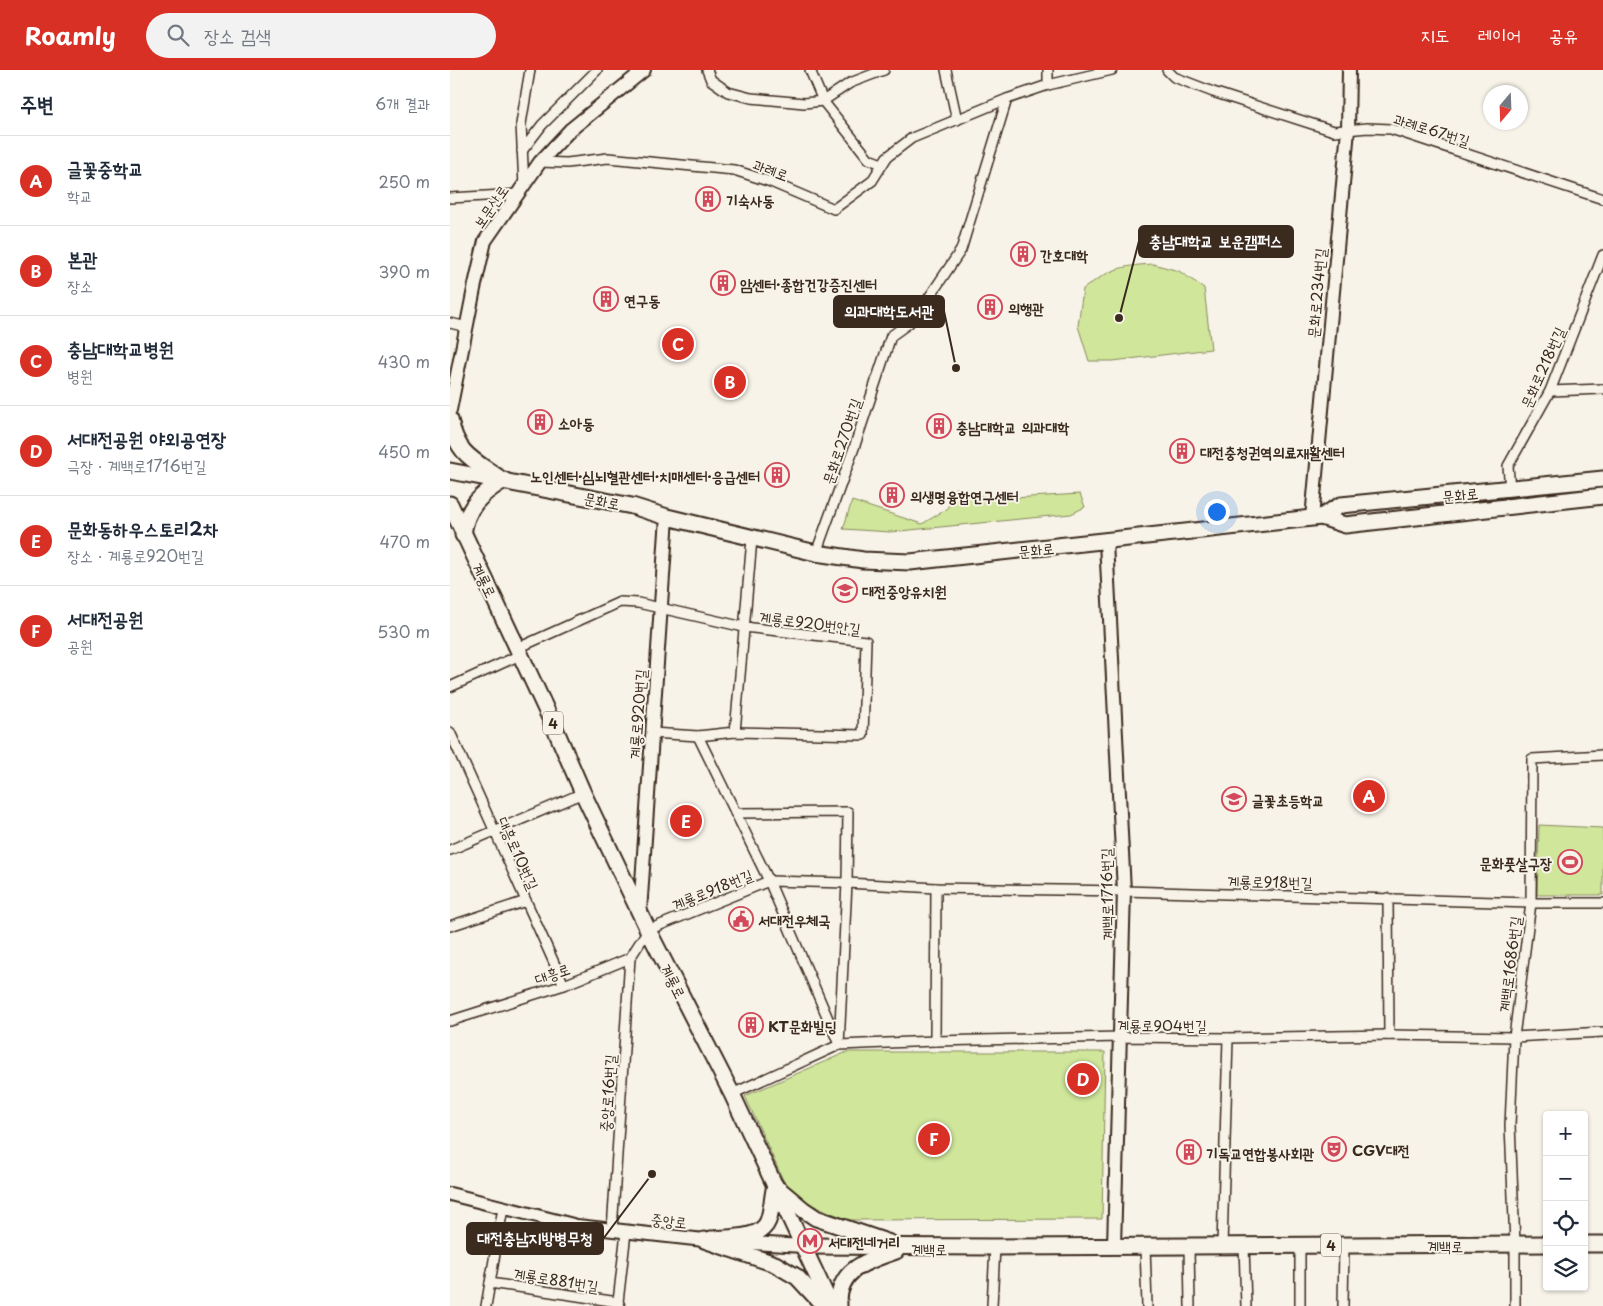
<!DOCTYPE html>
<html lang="ko">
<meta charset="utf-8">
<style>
body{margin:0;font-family:"Playpen Sans","Poor Story",sans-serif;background:#f2f2f3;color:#1f2937}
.controls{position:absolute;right:15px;bottom:15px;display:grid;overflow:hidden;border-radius:5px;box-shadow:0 1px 4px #0004}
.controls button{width:45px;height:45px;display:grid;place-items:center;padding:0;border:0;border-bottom:1px solid #e0e1e3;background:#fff;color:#1f2937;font:25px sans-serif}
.compass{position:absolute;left:1033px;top:15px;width:45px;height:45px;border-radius:50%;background:#fff;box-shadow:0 1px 4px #0004;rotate:199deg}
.you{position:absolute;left:766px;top:441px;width:18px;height:18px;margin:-12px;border:4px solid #fff;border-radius:50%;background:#1a73e8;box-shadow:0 0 0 8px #1a73e833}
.badge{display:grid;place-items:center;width:32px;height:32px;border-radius:50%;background:#d93025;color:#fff;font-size:16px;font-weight:700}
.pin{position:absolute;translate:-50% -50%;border:2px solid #fff;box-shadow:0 1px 5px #0006}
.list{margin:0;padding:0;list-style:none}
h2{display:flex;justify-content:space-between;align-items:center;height:65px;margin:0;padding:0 20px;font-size:21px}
h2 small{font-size:16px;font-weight:400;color:#747a83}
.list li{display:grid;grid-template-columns:32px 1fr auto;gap:15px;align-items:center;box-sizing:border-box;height:90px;padding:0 20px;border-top:1px solid #e0e1e3}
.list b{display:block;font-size:19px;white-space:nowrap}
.list p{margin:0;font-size:16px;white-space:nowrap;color:#747a83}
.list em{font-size:16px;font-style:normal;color:#747a83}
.icon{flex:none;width:28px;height:28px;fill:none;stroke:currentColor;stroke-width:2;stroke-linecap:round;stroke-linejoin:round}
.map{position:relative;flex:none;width:1153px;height:1236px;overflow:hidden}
header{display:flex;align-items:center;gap:30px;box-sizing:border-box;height:70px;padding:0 25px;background:#d93025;color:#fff}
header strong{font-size:24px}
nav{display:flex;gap:28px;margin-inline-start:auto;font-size:18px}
.search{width:350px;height:45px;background:#f2f2f3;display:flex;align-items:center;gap:12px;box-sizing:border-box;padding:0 18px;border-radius:28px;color:#747a83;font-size:19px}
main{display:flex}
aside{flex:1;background:#fff}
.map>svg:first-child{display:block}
.green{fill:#d0e69b;stroke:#86885c}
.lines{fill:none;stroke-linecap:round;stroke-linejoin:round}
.street-casing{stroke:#3b2a1e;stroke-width:12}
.secondary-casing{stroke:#3b2a1e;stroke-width:16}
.primary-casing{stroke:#3b2a1e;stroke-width:19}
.street{stroke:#f7f3e8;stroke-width:9}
.secondary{stroke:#f7f3e8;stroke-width:12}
.primary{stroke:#f7f3e8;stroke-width:15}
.labels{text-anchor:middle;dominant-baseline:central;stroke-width:4;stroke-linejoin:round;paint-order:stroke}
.shield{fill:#f7f3e8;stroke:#73665b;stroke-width:1}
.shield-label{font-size:14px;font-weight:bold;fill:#3b2a1e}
.street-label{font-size:15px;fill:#3b2a1e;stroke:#f7f3e8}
.poi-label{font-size:15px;font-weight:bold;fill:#3b2a1e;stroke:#f7f3e8;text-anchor:start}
.leader{fill:none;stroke:#3b2a1e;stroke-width:2}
.callout-dot{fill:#3b2a1e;stroke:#f7f3e8;stroke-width:2}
.callout{fill:#3b2a1e;stroke:#3b2a1e;stroke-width:2}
.callout-label{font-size:16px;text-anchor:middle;font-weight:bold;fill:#fff}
</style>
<header>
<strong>Roamly</strong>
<div class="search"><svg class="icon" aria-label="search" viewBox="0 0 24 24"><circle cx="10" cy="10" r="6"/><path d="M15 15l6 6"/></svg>장소 검색</div>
<nav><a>지도</a><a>레이어</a><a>공유</a></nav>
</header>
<main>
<aside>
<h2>주변<small>6개 결과</small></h2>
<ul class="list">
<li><span class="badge">A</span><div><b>글꽃중학교</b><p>학교</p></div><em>250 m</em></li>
<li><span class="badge">B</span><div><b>본관</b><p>장소</p></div><em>390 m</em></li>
<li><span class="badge">C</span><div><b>충남대학교병원</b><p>병원</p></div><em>430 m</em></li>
<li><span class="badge">D</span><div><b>서대전공원 야외공연장</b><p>극장 · 계백로1716번길</p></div><em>450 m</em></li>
<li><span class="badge">E</span><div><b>문화동하우스토리2차</b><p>장소 · 계룡로920번길</p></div><em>470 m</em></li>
<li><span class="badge">F</span><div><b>서대전공원</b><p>공원</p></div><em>530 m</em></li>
</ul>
</aside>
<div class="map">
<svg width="1153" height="1236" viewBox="0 0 1153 1236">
<rect width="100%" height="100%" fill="#f7f3e8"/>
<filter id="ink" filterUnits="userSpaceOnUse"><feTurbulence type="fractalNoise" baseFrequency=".02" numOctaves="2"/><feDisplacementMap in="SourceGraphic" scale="10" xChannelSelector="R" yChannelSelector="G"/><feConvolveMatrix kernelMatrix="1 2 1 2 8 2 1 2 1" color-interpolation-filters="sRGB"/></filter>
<g filter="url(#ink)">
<g class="green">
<path d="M 703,194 L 729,201 L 754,218 L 761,279 L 663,291 L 639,291 L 628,256 L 633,219 C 661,199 669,196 703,194 Z"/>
<path d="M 505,418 L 535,427 L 547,429 L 630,424 L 635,437 L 621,444 L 440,462 L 393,459 L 402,431 L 472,454 L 497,439 Z"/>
<path d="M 1089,755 L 1153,758 L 1153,825 L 1087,825 Z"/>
<path d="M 397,982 L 655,982 L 652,1149 L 399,1150 L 357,1133 L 334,1112 L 295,1026 Z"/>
</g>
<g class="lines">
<defs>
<g id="street">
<path d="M 257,0 L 261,10 L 278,22 L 301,28 L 354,33 L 373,31 L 400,13 L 434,0"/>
<path d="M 360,0 L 373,31 L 419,89 L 432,94"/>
<path d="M 496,0 L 507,50"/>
<path d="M 598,0 L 598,15"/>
<path d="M 717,0 L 724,7 L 763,22 L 884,61 L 918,58 L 941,59 L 1153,129"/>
<path d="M 72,81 L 92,55 L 147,0"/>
<path d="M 90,92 L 117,93 L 158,88 L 284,100 L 321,112 L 384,139 L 422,111 L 437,87 L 462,68 L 557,29 L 598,15 L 662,0"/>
<path d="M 74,116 L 71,54 L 80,0"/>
<path d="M 0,128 L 69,124"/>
<path d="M 0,253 L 17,257"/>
<path d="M 1100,321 L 1153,319"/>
<path d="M 1060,419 L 1058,396 L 1100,321 L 1153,185"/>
<path d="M 366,483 L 404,378 L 441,266 L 459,253 L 476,232 L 511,180 L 557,29"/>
<path d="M 68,578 L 170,532 L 188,533 L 294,557 L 416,571 L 413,665 L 285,662 L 248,666 L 202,663"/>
<path d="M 0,617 L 70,585"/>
<path d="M 0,662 L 114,915"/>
<path d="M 285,662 L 302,469"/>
<path d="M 248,666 L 319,811 L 388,972"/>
<path d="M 285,743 L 398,742 L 397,813 L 389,975"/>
<path d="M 0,780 L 133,723"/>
<path d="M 938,828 L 939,965"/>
<path d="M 0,856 L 76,831"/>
<path d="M 0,951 L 114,915 L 180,888 L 198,860 L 319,811 L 397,813 L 486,818 L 674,821 L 1081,833 L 1153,833"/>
<path d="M 485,971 L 486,818"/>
<path d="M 282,1024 L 389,975 L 485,971 L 670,967 L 778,968 L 939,965 L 1064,967 L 1153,962"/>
<path d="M 162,1160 L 180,888"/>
<path d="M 695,1176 L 697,1236"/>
<path d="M 739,1176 L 740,1236"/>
<path d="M 772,1176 L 778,968"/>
<path d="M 794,1176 L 796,1236"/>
<path d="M 40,1213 L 168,1232"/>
<path d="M 36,1236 L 53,1138"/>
<path d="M 170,1236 L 168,1232 L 176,1162"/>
<path d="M 542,1236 L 545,1177"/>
<path d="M 850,1236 L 850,1175"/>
<path d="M 893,1236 L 894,1175"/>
<path d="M 1065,1236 L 1065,1174 L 1060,1055 L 1064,967 L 1081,833 L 1082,689 L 1153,685"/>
</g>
<g id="secondary">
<path d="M 0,340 L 24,219 L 35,171 L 90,92 L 120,60 L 194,0"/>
<path d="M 862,448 L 898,60 L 899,0"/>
<path d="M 656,472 L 674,821 L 664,1176"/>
<path d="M 190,842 L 217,447"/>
<path d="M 0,1124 L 127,1156 L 263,1171"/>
<path d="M 283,1172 L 353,1176"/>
</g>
<g id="primary">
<path d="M 0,350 C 7,384 22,389 48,407"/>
<path d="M 0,401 L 182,436 L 217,447 L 366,483 L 413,490 L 460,492 L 862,448 L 871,447 L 891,435 L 1153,409"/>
<path d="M 0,434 L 107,663 L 133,723 L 198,860 L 282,1024 L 381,1236"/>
<path d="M 871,447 L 895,455 L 1153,426"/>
<path d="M 13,465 C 16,437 31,424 54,410"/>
<path d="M 330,1120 L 354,1140 L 366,1148 L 440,1173"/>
<path d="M 261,1169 C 277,1167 311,1170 318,1151 C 322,1140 322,1127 325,1115"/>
<path d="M 254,1170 L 325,1194 L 347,1207 L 374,1236"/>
<path d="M 1134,1174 L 1153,1174"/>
<path d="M 353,1176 L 545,1177 L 1097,1174"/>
<path d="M 389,1236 C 387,1199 417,1191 446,1181"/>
</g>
</defs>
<use href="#street" class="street-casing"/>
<use href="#secondary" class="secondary-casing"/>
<use href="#primary" class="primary-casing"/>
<use href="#street" class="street"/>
<use href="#secondary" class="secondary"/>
<use href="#primary" class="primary"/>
</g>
</g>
<defs>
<symbol id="building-ring" viewBox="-11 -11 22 22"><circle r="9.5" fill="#f7f3e8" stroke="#d1495b" stroke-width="1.5"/><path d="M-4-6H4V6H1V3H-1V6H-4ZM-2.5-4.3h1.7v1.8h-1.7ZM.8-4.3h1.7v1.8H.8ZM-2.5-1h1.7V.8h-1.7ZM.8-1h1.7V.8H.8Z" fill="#d1495b"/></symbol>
<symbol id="school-ring" viewBox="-11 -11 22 22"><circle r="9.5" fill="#f7f3e8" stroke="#d1495b" stroke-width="1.5"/><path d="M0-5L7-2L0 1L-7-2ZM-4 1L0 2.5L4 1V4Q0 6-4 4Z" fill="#d1495b"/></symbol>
<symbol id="stadium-ring" viewBox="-11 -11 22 22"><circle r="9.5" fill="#f7f3e8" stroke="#d1495b" stroke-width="1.5"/><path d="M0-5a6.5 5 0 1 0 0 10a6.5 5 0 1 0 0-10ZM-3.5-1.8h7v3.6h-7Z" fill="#d1495b"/></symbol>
<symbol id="civic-ring" viewBox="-11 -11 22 22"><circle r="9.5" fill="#f7f3e8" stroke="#d1495b" stroke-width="1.5"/><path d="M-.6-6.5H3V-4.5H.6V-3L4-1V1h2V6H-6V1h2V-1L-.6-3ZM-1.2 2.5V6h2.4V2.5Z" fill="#d1495b"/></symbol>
<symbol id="theatre-ring" viewBox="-11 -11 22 22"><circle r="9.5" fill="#f7f3e8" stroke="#d1495b" stroke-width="1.5"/><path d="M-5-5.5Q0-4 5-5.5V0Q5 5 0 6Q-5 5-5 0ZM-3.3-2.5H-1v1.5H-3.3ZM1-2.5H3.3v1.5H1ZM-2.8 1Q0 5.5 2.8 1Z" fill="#d1495b"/></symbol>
<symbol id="metro-ring" viewBox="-11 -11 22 22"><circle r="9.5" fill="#f7f3e8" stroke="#d1495b" stroke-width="1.5"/><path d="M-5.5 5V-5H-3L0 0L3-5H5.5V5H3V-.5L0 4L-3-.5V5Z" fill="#d1495b"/></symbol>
</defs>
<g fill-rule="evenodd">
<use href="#building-ring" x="244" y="115" width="28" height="28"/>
<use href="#building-ring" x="559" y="170" width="28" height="28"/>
<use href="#building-ring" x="259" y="199" width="28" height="28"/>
<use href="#building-ring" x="142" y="215" width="28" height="28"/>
<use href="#building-ring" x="526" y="223" width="28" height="28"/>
<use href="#building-ring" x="76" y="338" width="28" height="28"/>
<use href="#building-ring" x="475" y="342" width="28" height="28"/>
<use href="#building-ring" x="718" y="367" width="28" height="28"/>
<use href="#building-ring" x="313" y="391" width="28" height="28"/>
<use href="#building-ring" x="428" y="411" width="28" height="28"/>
<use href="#school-ring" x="381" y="506" width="28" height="28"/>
<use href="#school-ring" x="770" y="715" width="28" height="28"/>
<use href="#stadium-ring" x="1106" y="778" width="28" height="28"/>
<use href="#civic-ring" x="277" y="835" width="28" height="28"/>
<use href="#building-ring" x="287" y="941" width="28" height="28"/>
<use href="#theatre-ring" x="870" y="1065" width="28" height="28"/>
<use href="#building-ring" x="725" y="1068" width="28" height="28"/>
<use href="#metro-ring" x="346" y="1157" width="28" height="28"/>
</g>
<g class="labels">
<g class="shield">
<rect x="93" y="641.5" width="20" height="23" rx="4"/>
<rect x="871" y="1163.5" width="20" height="23" rx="4"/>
</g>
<g class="shield-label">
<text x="103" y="653">4</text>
<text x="881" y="1175">4</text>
</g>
<g class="street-label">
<text transform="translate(982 59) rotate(17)">과례로67번길</text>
<text transform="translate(321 99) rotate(20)">과례로</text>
<text transform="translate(40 136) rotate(-55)">보문산로</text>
<text transform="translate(866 223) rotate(-85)">문화로234번길</text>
<text transform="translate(1092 297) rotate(-66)">문화로218번길</text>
<text transform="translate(391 371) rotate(-71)">문화로270번길</text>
<text transform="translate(1010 424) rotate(-6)">문화로</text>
<text transform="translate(152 430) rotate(11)">문화로</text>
<text transform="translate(586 479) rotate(-6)">문화로</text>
<text transform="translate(35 510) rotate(64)">계룡로</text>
<text transform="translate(360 552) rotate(7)">계룡로920번안길</text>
<text transform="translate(187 644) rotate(-86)">계룡로920번길</text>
<text transform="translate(69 783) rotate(66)">대흥로10번길</text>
<text transform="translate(820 811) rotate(1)">계룡로918번길</text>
<text transform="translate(262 819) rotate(-22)">계룡로918번길</text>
<text transform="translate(656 824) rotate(-91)">계백로1716번길</text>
<text transform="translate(1059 894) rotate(-83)">계백로1686번길</text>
<text transform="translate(102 903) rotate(-19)">대흥로</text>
<text transform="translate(224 911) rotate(63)">계룡로</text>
<text x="712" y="954">계룡로904번길</text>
<text transform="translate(157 1023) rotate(-86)">중앙로16번길</text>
<text transform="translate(219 1150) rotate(6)">중앙로</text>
<text x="995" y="1175">계백로</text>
<text x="479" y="1178">계백로</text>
<text transform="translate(106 1209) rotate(9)">계룡로881번길</text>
</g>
<g class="poi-label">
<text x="276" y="129">기숙사동</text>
<text x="590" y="184">간호대학</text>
<text x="290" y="213">암센터·종합건강증진센터</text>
<text x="174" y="229">연구동</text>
<text x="558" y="237">의행관</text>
<text x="108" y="352">소아동</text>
<text x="506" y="356">충남대학교 의과대학</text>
<text x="750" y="381">대전충청권역의료재활센터</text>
<text x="310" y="405" text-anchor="end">노인센터·심뇌혈관센터·치매센터·응급센터</text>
<text x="460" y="425">의생명융합연구센터</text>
<text x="412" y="520">대전중앙유치원</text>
<text x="802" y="729">글꽃초등학교</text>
<text x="1102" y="792" text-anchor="end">문화풋살구장</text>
<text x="308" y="849">서대전우체국</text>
<text x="318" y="955">KT문화빌딩</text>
<text x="902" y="1079">CGV대전</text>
<text x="756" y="1082">기독교연합봉사회관</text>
<text x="378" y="1171">서대전네거리</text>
</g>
</g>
<path class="leader" d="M669 248L689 171M506 298L494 241M202 1104L153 1169"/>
<g class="callout-dot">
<circle cx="669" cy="248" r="5"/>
<circle cx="506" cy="298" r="5"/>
<circle cx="202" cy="1104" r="5"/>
</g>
<g class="callout">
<rect x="689" y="156" width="154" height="31" rx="5"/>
<rect x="384" y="226" width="110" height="31" rx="5"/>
<rect x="17" y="1153" width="136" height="31" rx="5"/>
</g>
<g class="callout-label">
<text x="766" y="177">충남대학교 보운캠퍼스</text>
<text x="439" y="247">의과대학도서관</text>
<text x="85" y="1174">대전충남지방병무청</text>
</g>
</svg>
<div class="controls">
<button>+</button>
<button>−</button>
<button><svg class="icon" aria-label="locate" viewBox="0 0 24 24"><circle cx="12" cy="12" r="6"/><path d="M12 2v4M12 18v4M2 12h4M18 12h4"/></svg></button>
<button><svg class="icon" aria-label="layers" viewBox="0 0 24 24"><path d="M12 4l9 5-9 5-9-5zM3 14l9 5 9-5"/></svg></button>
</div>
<svg class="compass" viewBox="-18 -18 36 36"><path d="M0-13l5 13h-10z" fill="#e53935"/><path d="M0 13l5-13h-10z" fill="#747a83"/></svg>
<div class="you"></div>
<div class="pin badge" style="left:919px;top:726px">A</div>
<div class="pin badge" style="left:280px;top:312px">B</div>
<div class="pin badge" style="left:228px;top:274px">C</div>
<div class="pin badge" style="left:633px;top:1009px">D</div>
<div class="pin badge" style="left:236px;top:751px">E</div>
<div class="pin badge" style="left:484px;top:1069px">F</div>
</div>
</main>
